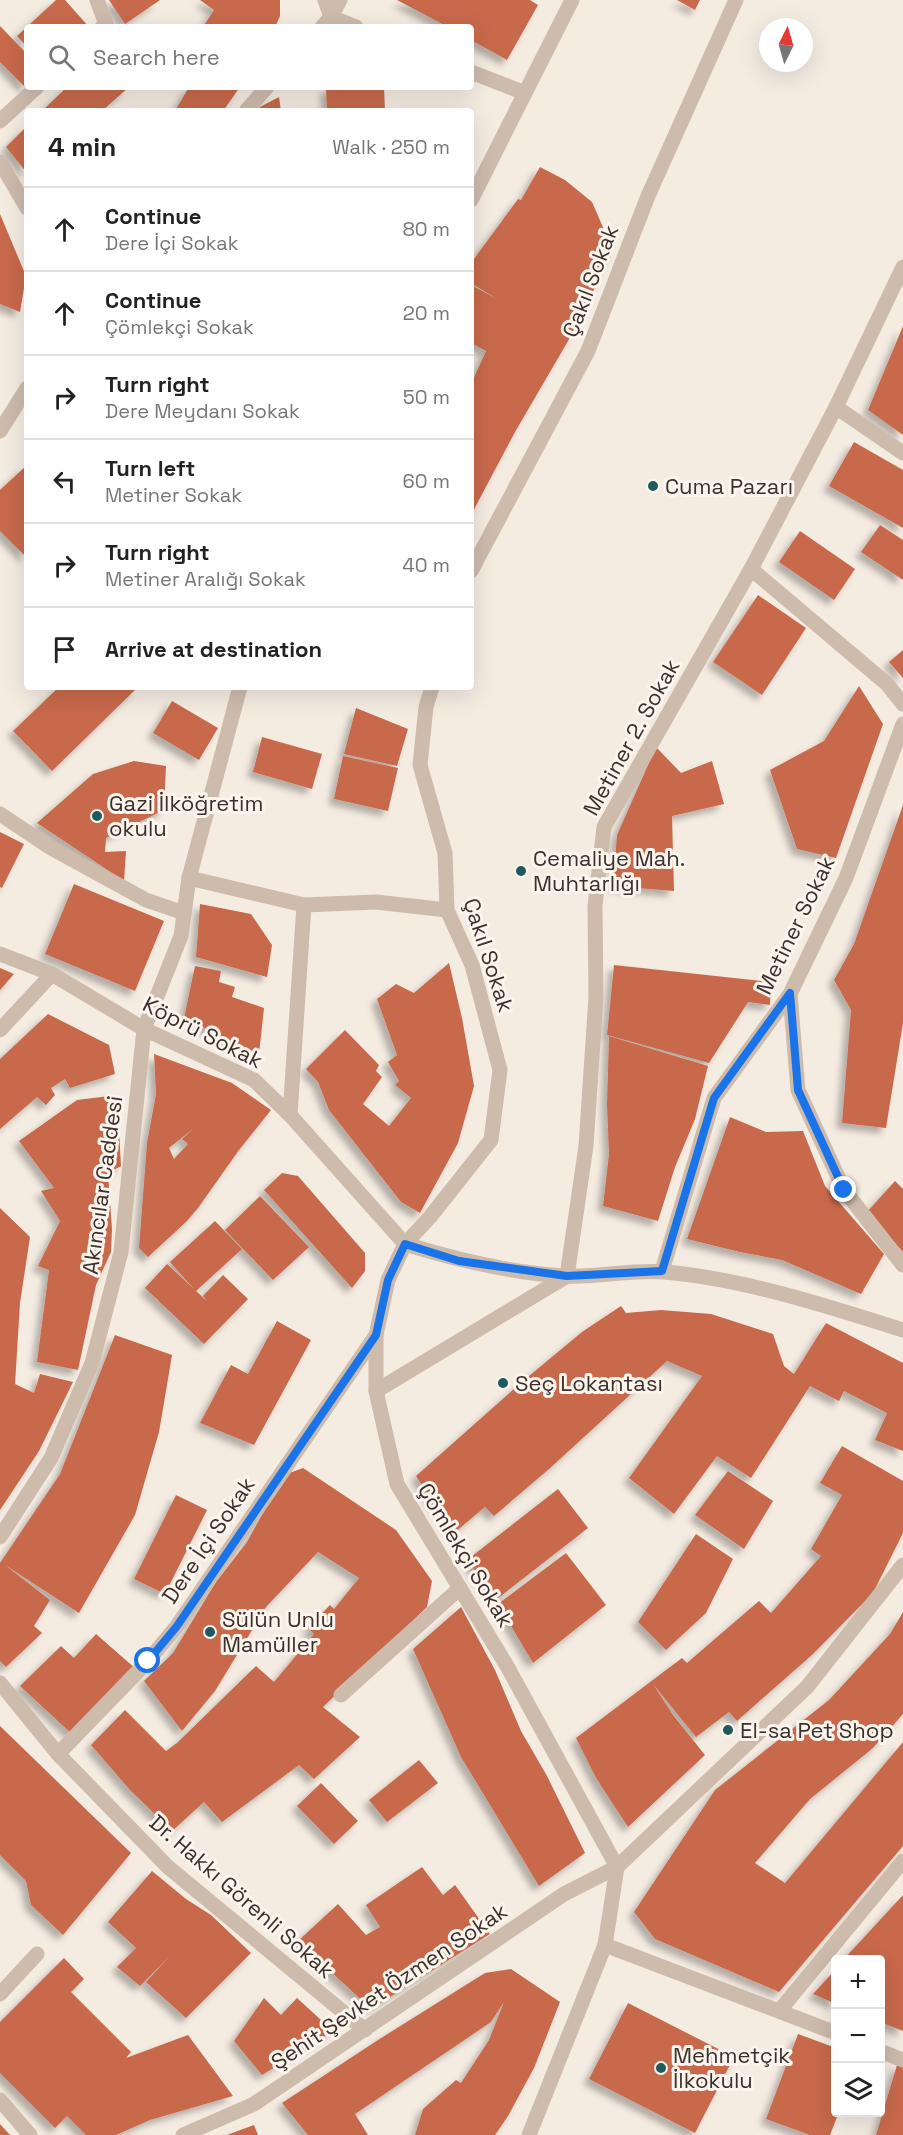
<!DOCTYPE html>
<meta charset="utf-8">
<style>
body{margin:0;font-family:"Space Grotesk",sans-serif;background:#f2f2f2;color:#222}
.controls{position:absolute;right:18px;bottom:18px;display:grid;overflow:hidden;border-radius:6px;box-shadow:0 6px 24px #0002}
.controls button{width:54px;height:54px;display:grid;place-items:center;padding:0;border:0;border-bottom:2px solid #e0e0e0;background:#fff;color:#222;font:30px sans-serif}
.compass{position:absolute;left:759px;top:18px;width:54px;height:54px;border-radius:50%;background:#fff;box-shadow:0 6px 24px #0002;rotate:5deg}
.stop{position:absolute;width:18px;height:18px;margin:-14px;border:4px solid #1a73e8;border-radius:50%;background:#fff}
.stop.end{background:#1a73e8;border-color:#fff;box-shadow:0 2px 6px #0008}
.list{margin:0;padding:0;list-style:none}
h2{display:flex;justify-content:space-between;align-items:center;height:78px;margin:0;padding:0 24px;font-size:26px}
h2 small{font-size:20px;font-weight:400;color:#767676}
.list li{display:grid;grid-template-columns:39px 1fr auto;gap:18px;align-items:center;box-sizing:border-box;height:84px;padding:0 24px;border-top:2px solid #e0e0e0}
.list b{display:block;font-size:22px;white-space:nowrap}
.list p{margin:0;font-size:20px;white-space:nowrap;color:#767676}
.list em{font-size:20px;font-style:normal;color:#767676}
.icon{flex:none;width:33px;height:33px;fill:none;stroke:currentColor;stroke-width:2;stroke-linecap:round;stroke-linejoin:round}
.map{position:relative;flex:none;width:903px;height:2135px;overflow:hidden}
.search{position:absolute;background:#fff;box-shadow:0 6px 24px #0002;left:24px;top:24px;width:450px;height:66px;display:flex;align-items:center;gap:15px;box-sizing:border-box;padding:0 21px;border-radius:6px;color:#767676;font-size:22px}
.panel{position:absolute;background:#fff;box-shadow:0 6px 24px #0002;left:24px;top:108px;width:450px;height:582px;border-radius:6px}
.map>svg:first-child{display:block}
.building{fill:#c8694b;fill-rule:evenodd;filter:url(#shadow)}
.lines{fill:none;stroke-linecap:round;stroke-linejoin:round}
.minor{stroke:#cdbbac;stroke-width:15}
.route{stroke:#1a73e8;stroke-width:8}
.poi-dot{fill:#1f5a5e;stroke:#fbf5ee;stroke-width:2}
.labels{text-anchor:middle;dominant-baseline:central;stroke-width:6;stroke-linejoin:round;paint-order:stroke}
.street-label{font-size:22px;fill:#3b302b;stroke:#fbf5ee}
.poi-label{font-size:22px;fill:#3b302b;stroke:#fbf5ee;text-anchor:start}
</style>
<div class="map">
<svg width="903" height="2135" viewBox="0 0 903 2135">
<defs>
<filter id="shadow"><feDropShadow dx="-5.5" dy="5.5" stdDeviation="3" flood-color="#0004"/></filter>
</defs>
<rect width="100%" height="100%" fill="#f4ebe1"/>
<g class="building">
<path d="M 56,0 L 65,0 L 89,27 L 27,27 L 27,47 L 17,36 Z"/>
<path d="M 109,0 L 160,0 L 125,24 Z"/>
<path d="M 200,0 L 280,0 L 280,16 L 275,27 L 203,27 L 214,10 Z"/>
<path d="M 397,0 L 530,0 L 538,5 L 507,60 L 471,40 L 471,27 L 448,27 Z"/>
<path d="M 677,0 L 700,0 L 695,10 Z"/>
<path d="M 0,26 L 27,54 L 27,85 L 25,87 L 0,62 Z"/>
<path d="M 67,87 L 129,87 L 102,111 L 42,111 Z"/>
<path d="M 189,87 L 240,87 L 223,111 L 175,111 Z"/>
<path d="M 326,87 L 384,87 L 385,111 L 327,111 Z"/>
<path d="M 279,97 L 281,111 L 258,111 L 260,107 Z"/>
<path d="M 27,126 L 27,173 L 6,147 Z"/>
<path d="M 540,167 L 565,180 L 592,202 L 609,241 L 612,254 L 568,341 L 515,432 L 471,515 L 471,384 L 486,351 L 471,343 L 471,285 L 497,299 L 471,283 L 471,263 L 518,199 L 521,200 Z"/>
<path d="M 0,214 L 26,276 L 20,312 L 0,304 Z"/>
<path d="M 903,326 L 903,435 L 868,410 Z"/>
<path d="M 854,442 L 903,470 L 903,528 L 829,486 Z"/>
<path d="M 27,465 L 27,558 L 0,531 L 0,490 Z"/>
<path d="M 880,525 L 903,540 L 903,580 L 861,552 Z"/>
<path d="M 800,531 L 855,569 L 834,600 L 779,562 Z"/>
<path d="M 758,595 L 806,628 L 762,695 L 713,662 Z"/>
<path d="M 903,650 L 903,678 L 889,662 Z"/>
<path d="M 859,686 L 883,724 L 836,858 L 797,849 L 770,770 L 824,741 Z"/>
<path d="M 59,687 L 138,687 L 52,771 L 13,731 Z"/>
<path d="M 172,701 L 218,728 L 199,760 L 153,733 Z"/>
<path d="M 356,708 L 408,729 L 397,766 L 344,754 Z"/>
<path d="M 262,737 L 322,754 L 312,789 L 253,772 Z"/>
<path d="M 656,747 L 681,773 L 712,761 L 724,804 L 672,816 L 674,891 L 613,886 L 617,835 Z"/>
<path d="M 343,756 L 398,768 L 388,811 L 334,799 Z"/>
<path d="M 134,761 L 166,766 L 164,810 L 106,838 L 105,852 L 126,851 L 124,881 L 37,823 L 93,774 Z"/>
<path d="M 903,805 L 903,1023 L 886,1128 L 842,1123 L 851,1010 L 834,980 L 854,944 Z"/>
<path d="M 0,832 L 24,844 L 2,888 L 0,887 Z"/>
<path d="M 74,884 L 164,921 L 135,991 L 45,954 Z"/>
<path d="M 200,904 L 251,914 L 272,945 L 267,977 L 196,957 Z"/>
<path d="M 449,963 L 462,1018 L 474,1086 L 458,1143 L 420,1213 L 401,1202 L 329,1110 L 318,1082 L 306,1069 L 345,1030 L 379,1065 L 376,1071 L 382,1077 L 363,1104 L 389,1126 L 411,1098 L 395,1085 L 399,1081 L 388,1062 L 397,1055 L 377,999 L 396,984 L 414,993 Z"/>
<path d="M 614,965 L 771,982 L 770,1005 L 748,1002 L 709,1063 L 607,1035 Z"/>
<path d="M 195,966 L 221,971 L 219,982 L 235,987 L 232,997 L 264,1008 L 259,1054 L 184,1018 Z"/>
<path d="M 0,968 L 14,974 L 0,990 Z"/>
<path d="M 48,1014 L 109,1045 L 115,1074 L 70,1088 L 65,1079 L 51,1088 L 55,1095 L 46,1105 L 37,1097 L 0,1129 L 0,1059 Z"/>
<path d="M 609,1036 L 708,1066 L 695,1119 L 675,1167 L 658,1221 L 603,1206 L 609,1154 L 607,1104 Z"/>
<path d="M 154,1054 L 232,1083 L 271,1110 L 239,1150 L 198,1208 L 187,1221 L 148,1257 L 139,1248 L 147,1143 L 156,1094 ZM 194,1128 L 182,1139 L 188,1144 L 174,1159 L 169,1148 Z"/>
<path d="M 117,1095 L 121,1166 L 108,1173 L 112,1229 L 111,1252 L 96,1285 L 78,1370 L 37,1362 L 49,1270 L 38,1266 L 60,1221 L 41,1191 L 54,1188 L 19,1141 L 77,1100 Z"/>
<path d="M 730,1117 L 766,1132 L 803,1131 L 825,1186 L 884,1254 L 861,1294 L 782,1260 L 740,1252 L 687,1239 Z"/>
<path d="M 282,1173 L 298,1176 L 365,1253 L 365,1271 L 352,1288 L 264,1190 Z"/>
<path d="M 895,1181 L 903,1189 L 903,1252 L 867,1212 Z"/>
<path d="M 260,1196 L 309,1247 L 273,1280 L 225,1230 Z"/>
<path d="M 0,1208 L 30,1237 L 20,1303 L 15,1384 L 34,1393 L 40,1374 L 73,1382 L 39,1451 L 0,1510 Z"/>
<path d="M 215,1221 L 242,1249 L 196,1291 L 207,1301 L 203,1296 L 223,1275 L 248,1299 L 204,1344 L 145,1288 L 167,1264 L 194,1289 L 170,1262 Z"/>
<path d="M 621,1306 L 626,1313 L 661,1310 L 711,1314 L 773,1334 L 784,1366 L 794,1374 L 826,1323 L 903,1363 L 903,1451 L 875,1440 L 887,1413 L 844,1391 L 839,1401 L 810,1386 L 751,1478 L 717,1456 L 674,1514 L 629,1478 L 702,1376 L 667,1361 L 549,1469 L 494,1516 L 485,1507 L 454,1533 L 416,1476 L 523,1381 L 582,1332 Z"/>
<path d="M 277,1321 L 311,1340 L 254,1445 L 200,1423 L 231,1365 L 248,1374 Z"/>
<path d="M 115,1335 L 172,1355 L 159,1432 L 135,1515 L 79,1613 L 5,1565 L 50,1600 L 34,1626 L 42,1633 L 6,1667 L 0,1661 L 0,1563 L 60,1474 Z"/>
<path d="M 842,1446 L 903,1481 L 903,1533 L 873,1593 L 813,1654 L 737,1721 L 729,1712 L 696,1737 L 653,1684 L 673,1715 L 705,1755 L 628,1827 L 596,1778 L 576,1738 L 682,1658 L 687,1663 L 759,1601 L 771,1613 L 821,1556 L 811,1549 L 842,1495 L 820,1483 Z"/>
<path d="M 303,1468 L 396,1530 L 432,1581 L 427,1607 L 323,1707 L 360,1737 L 314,1779 L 299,1765 L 222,1822 L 204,1802 L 172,1831 L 130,1790 L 91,1745 L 125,1710 L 166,1751 L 177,1743 L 256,1666 L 274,1682 L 314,1634 L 308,1628 L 330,1605 L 334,1609 L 359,1578 L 318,1552 L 266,1607 L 215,1691 L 182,1731 L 144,1681 L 173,1653 L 216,1582 L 247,1542 L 284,1475 Z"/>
<path d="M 728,1471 L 773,1501 L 744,1549 L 695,1515 Z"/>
<path d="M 558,1489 L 588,1528 L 497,1599 L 467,1560 Z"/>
<path d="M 176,1495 L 207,1510 L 165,1594 L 134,1579 Z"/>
<path d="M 696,1534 L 733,1559 L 706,1613 L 666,1650 L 638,1622 Z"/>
<path d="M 566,1553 L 606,1605 L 533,1663 L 498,1604 Z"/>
<path d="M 461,1607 L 495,1670 L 521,1731 L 547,1776 L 585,1853 L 539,1886 L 461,1757 L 413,1649 Z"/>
<path d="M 903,1612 L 903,1714 L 873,1748 L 810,1799 L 755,1863 L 785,1883 L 903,1742 L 903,1846 L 779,1992 L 655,1939 L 634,1912 L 715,1790 L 829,1700 L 890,1634 Z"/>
<path d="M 96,1634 L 136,1669 L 73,1735 L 20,1686 L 61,1646 L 74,1658 Z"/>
<path d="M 0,1726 L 131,1853 L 63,1935 L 31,1905 L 26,1881 L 0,1855 Z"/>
<path d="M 419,1760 L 438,1783 L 387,1822 L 369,1800 Z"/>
<path d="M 321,1783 L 358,1821 L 334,1844 L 297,1806 Z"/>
<path d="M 422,1867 L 443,1895 L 455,1885 L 490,1934 L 371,2009 L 298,1941 L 338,1904 L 366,1935 L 380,1927 L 366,1905 Z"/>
<path d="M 152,1871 L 186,1899 L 211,1915 L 251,1953 L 186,2018 L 146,1982 L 170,1956 L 140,1986 L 117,1967 L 136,1948 L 108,1922 Z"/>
<path d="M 903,1895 L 903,2031 L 880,2022 L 880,1959 L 844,1959 Z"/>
<path d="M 64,1958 L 84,1979 L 71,1992 L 131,2052 L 126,2058 L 188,2035 L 233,2096 L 150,2120 L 116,2135 L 86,2135 L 67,2116 L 55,2128 L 0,2073 L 0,2022 Z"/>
<path d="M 511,1969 L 560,2002 L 534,2068 L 508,2116 L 495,2135 L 415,2135 L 423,2109 L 456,2080 L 461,2083 L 489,2040 L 504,2002 L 491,2022 L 355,2114 L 368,2135 L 308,2135 L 282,2103 L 378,2040 L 485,1973 Z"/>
<path d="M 836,1969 L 836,2004 L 813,1994 Z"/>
<path d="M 264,1998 L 281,2015 L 297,1998 L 333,2031 L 262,2075 L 234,2041 Z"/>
<path d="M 628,2003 L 734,2057 L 695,2133 L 589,2079 Z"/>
<path d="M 798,2034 L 836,2048 L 836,2112 L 839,2112 L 830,2135 L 810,2135 L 766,2119 Z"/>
<path d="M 897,2065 L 903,2067 L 903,2135 L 876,2135 Z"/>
<path d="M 0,2124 L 10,2135 L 0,2135 Z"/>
<path d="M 254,2125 L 258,2135 L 227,2135 Z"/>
</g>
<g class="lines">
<g class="minor">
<path d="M 97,0 L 106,24 L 102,27"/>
<path d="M 325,0 L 331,17 L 356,27"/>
<path d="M 322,27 L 331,17 L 340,0"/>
<path d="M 471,72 L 525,93"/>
<path d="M 246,111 L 267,87"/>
<path d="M 0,121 L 37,87"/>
<path d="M 0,162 L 27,208"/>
<path d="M 471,200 L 572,0"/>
<path d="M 836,407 L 903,453"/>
<path d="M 0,431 L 27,388"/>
<path d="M 751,569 L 887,684 L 903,704"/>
<path d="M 471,571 L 588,351 L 648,196 L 736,0"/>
<path d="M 0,814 L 51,848 L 146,900 L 184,913"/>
<path d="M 189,878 L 304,905 L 376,902 L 447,910"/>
<path d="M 0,954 L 52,974 L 144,1029 L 254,1080 L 290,1115 L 405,1244"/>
<path d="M 790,994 L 798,1090 L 844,1190 L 903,1265"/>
<path d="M 0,1030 L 52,974"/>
<path d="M 290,1115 L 304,905"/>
<path d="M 405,1244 C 457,1260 511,1273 565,1276 C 598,1278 632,1269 665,1272 C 744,1279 828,1306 903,1330"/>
<path d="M 662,1271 L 714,1098 L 790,994 L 846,878 L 903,724"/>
<path d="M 376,1391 L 567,1276 L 586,1146 L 596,997 L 595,906 L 604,827 L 751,569 L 836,407 L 903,267"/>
<path d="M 0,1537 L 51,1458 L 92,1363 L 121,1252 L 144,1029 L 181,936 L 189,878 L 240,687"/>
<path d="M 0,1683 L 58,1754 L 168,1867 L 365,2030"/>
<path d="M 341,1695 L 460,1588"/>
<path d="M 58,1754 L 148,1661 L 177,1626 L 376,1335"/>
<path d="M 605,1945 L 836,2033"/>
<path d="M 0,1994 L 37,1954"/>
<path d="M 780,2010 L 903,1861"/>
<path d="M 880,2051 L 903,2060"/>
<path d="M 0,2100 L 30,2135"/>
<path d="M 183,2135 L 254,2104 L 564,1894 L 617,1867 L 507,1666 L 397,1484 L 376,1391 L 376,1335 L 388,1280 L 405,1244 L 430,1217 L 491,1140 L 500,1070 L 472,965 L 447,910 L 445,853 L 420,765 L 426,707 L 432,687"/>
<path d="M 529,2135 L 605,1945 L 617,1867 L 807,1687 L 903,1565"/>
</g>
</g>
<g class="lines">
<path class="route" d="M 148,1661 L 177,1626 L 376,1335 L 388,1280 L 405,1244 L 459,1261 L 567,1276 L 662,1271 L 714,1098 L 790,993 L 798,1090 L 844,1190"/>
</g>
<g class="poi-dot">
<circle cx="653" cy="486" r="6"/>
<circle cx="97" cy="816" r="6"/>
<circle cx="521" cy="871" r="6"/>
<circle cx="503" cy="1383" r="6"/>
<circle cx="210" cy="1632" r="6"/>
<circle cx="728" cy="1730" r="6"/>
<circle cx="661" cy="2068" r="6"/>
</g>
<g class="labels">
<g class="street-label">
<text transform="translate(590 281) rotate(-69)">Çakıl Sokak</text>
<text transform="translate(631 737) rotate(-61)">Metiner 2. Sokak</text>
<text transform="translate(795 925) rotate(-64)">Metiner Sokak</text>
<text transform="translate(489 955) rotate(72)">Çakıl Sokak</text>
<text transform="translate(203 1032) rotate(27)">Köprü Sokak</text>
<text transform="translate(102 1185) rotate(-82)">Akıncılar Caddesi</text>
<text transform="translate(208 1540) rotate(-56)">Dere İçi Sokak</text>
<text transform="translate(466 1555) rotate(59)">Çömlekçi Sokak</text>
<text transform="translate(242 1896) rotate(41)">Dr. Hakkı Görenli Sokak</text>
<text transform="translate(389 1986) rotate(-34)">Şehit Şevket Özmen Sokak</text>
</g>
<g class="poi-label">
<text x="665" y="486">Cuma Pazarı</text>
<text x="109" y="803">Gazi İlköğretim<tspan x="109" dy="25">okulu</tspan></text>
<text x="533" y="858">Cemaliye Mah.<tspan x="533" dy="25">Muhtarlığı</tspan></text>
<text x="515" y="1383">Seç Lokantası</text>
<text x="222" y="1619">Sülün Unlu<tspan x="222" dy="25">Mamüller</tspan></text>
<text x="740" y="1730">El-sa Pet Shop</text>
<text x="673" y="2055">Mehmetçik<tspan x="673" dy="25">İlkokulu</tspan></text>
</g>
</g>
</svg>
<div class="controls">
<button>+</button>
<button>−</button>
<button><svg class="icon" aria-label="layers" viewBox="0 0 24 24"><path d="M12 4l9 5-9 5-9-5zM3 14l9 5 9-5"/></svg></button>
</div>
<svg class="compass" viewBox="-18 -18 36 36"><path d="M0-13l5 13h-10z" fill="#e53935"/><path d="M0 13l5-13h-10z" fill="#767676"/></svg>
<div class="stop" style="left:148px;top:1661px"></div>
<div class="stop end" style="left:844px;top:1190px"></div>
<div class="search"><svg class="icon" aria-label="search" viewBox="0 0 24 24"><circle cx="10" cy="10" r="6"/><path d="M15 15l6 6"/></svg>Search here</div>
<section class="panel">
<h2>4 min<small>Walk · 250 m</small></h2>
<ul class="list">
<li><svg class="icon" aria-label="ahead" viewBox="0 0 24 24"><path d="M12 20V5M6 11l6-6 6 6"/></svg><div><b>Continue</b><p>Dere İçi Sokak</p></div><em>80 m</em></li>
<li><svg class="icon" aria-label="ahead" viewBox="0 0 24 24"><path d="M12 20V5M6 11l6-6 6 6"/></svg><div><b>Continue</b><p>Çömlekçi Sokak</p></div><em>20 m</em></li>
<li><svg class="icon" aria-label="right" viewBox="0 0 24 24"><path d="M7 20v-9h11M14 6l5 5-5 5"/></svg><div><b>Turn right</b><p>Dere Meydanı Sokak</p></div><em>50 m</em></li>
<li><svg class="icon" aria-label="left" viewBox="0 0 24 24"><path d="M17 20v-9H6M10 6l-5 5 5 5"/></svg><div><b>Turn left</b><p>Metiner Sokak</p></div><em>60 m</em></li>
<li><svg class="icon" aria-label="right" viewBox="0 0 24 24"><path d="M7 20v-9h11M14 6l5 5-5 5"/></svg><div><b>Turn right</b><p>Metiner Aralığı Sokak</p></div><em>40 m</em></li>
<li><svg class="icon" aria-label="arrive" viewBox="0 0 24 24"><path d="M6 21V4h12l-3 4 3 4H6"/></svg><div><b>Arrive at destination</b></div></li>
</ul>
</section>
</div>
